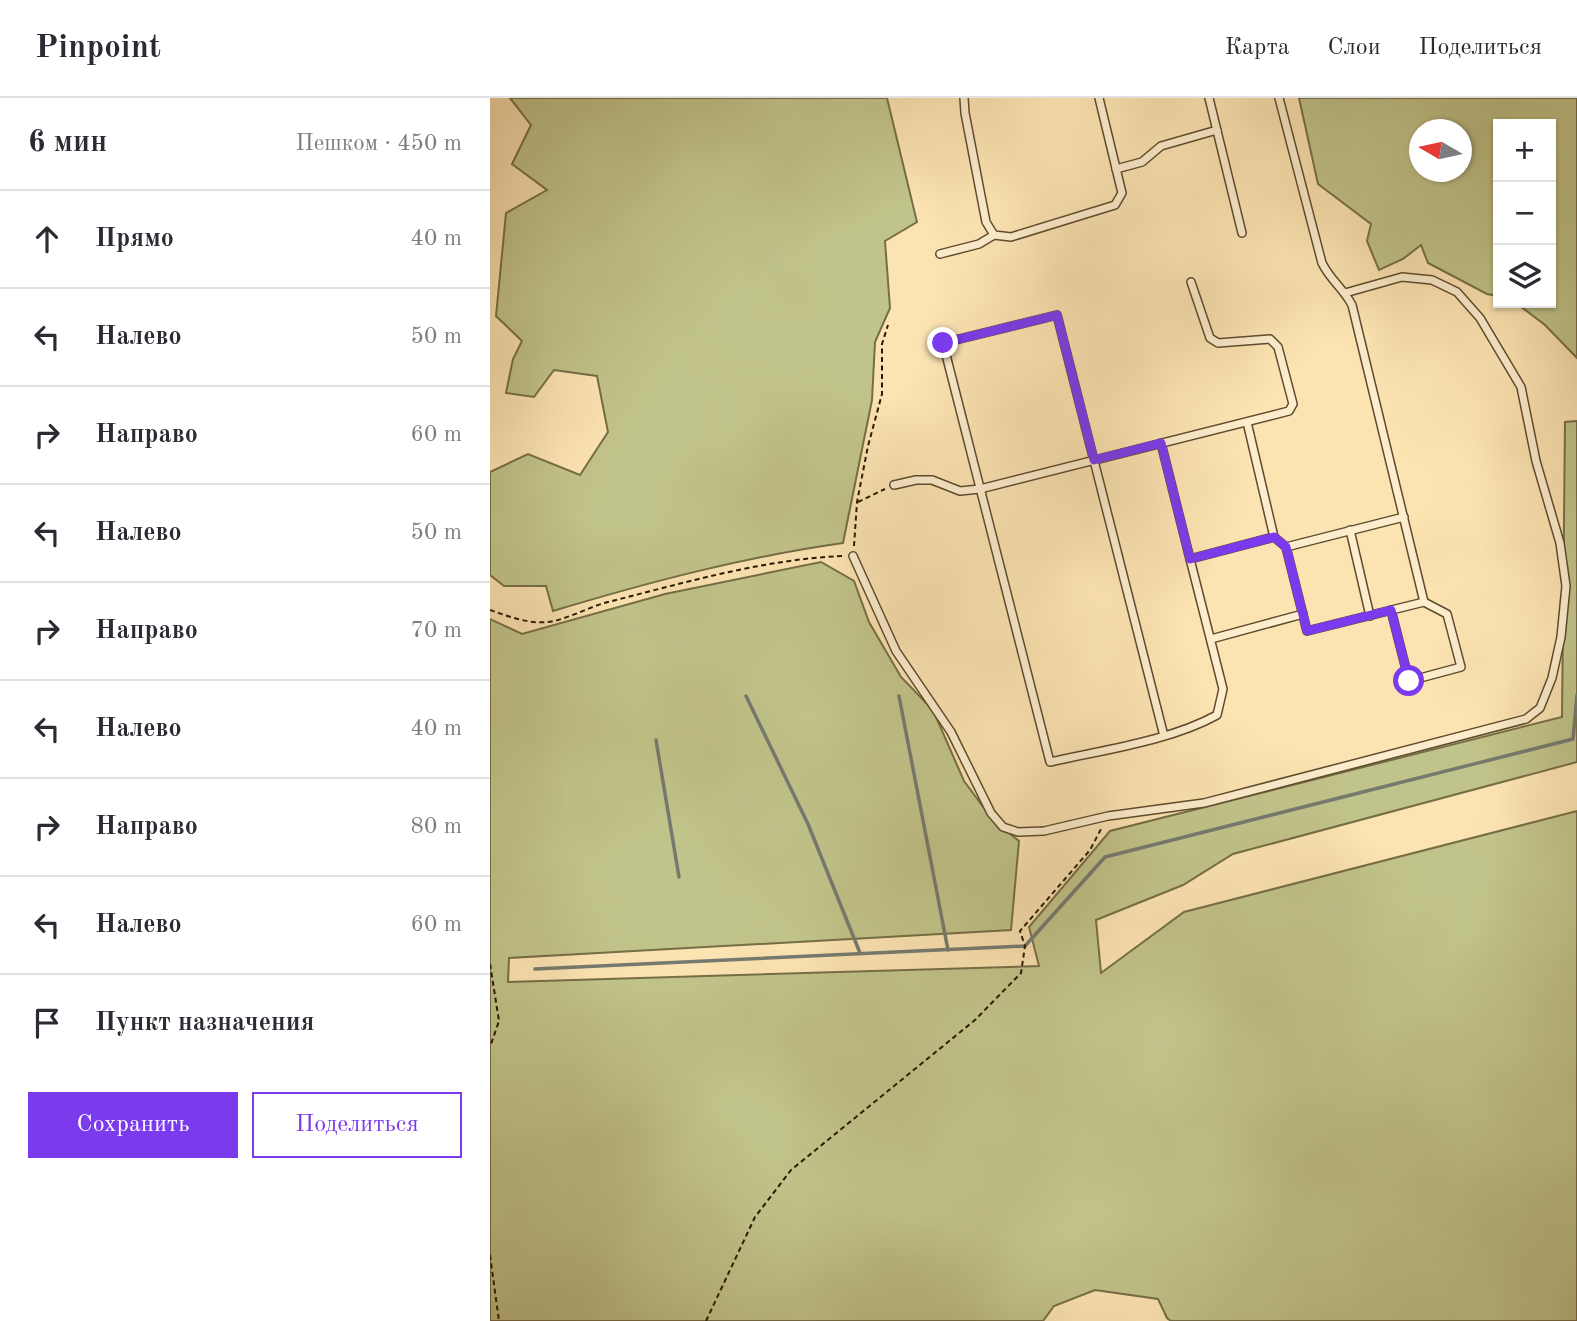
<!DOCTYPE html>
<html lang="ru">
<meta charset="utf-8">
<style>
body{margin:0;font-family:"Old Standard TT",serif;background:#f2f2f3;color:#2b2b33}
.controls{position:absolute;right:21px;top:21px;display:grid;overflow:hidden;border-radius:0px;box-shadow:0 2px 5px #0004}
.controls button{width:63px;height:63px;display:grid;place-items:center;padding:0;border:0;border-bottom:2px solid #e1e1e2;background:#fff;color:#2b2b33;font:35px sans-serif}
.compass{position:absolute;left:919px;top:21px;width:63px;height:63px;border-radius:50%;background:#fff;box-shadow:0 2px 5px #0004;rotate:279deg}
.stop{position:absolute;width:21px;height:21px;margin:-16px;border:5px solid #7c3aed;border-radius:50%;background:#fff}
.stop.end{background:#7c3aed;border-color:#fff;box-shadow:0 2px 7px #0008}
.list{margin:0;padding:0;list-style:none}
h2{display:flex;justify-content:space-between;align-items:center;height:91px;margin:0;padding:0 28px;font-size:30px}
h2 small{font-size:23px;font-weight:400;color:#7c7c81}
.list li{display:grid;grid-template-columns:46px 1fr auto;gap:21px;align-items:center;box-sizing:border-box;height:98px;padding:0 28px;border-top:2px solid #e1e1e2}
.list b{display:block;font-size:26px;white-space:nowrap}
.list em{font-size:23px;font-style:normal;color:#7c7c81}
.actions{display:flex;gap:14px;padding:21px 28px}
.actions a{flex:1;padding:16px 0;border:2px solid #7c3aed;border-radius:0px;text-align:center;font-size:24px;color:#7c3aed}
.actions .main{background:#7c3aed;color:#fff}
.icon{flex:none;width:38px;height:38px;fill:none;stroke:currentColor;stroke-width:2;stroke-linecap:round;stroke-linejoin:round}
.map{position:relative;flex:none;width:1087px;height:1223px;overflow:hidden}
header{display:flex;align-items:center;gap:42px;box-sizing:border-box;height:98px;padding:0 35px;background:#fff;border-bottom:2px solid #e1e1e2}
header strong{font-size:33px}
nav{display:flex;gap:38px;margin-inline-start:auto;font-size:24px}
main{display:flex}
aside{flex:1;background:#fff}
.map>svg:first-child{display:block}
.green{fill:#c1c48a;stroke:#766e46;stroke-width:2;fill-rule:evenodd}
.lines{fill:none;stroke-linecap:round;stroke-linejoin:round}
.stream{stroke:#757a70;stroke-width:3.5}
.service-casing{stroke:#5f4b2e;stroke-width:10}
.path{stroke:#2b1802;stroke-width:2;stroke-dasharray:5 3.5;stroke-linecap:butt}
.service{stroke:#fdedcd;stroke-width:7}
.route{stroke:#7c3aed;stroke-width:9}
</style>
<header>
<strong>Pinpoint</strong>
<nav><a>Карта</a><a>Слои</a><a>Поделиться</a></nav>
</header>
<main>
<aside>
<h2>6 мин<small>Пешком · 450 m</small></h2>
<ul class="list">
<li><svg class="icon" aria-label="ahead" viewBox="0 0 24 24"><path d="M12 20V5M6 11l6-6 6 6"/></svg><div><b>Прямо</b></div><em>40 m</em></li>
<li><svg class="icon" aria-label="left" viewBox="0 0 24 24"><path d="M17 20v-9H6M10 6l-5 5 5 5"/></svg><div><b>Налево</b></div><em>50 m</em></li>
<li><svg class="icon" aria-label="right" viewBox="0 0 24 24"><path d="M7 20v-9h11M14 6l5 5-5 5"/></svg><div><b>Направо</b></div><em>60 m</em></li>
<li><svg class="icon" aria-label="left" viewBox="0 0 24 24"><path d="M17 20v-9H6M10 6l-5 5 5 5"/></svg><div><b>Налево</b></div><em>50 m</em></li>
<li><svg class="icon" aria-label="right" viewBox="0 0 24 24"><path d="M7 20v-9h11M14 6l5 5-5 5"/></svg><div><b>Направо</b></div><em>70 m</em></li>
<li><svg class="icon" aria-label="left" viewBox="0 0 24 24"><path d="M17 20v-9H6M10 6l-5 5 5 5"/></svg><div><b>Налево</b></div><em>40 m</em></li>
<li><svg class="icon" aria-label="right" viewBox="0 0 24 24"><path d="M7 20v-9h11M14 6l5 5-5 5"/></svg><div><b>Направо</b></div><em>80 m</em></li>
<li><svg class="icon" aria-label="left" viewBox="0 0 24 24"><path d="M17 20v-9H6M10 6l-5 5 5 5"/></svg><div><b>Налево</b></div><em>60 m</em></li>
<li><svg class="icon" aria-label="arrive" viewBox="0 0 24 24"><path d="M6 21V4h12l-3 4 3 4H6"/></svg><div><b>Пункт назначения</b></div></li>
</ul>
<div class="actions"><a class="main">Сохранить</a><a>Поделиться</a></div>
</aside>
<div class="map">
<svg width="1087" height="1223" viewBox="0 0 1087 1223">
<rect width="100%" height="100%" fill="#fce4b2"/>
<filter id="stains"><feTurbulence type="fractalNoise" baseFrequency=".00286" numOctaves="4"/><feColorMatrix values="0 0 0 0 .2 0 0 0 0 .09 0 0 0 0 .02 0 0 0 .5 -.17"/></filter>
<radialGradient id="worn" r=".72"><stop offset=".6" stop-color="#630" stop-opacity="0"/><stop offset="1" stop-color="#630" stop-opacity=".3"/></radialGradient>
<g class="green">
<path d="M 20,0 L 397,0 L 427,124 L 395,143 L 400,210 L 385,244 L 382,302 L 353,445 C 254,459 159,484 63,513 L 56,488 L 14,488 L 0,477 L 0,374 L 38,356 L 90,377 L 118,334 L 107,278 L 64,272 L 44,299 L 16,295 L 23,261 L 32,243 L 6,218 L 16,115 L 57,92 L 22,66 L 41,27 Z"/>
<path d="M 809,0 L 1087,0 L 1087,260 L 1055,227 L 1026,205 L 1061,205 L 1061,26 L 1008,26 L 1008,198 L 997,196 L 938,165 L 931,147 L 913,161 L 889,172 L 877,143 L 881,126 L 828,86 ZM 930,32 L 972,32 L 972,74 L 930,74 Z"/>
<path d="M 1087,323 L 1087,664 L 743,756 L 693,787 L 606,822 L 611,875 L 694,814 L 1087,713 L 1087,1223 L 681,1223 L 677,1220 L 668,1201 L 605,1192 L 564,1208 L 553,1223 L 0,1223 L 0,521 L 32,536 L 175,496 L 331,464 L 364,483 L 379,524 L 411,579 L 443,612 L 474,683 L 503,722 L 529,743 L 521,832 L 19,860 L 18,884 L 549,868 L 539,829 L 620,733 L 1072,619 L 1075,324 Z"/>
</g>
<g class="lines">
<g class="stream">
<path d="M 256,598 L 318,726 L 370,855"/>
<path d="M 409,598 L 458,852"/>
<path d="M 166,642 L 189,779"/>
<path d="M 45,871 L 535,848 L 615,759 L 1083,641 L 1087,597"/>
</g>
<defs>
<g id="service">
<path d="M 474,0 L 475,15 L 496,124 L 504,137 L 521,139 L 625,107 L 632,95 L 609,0"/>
<path d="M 719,0 L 752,135"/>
<path d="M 789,0 L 832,165 C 841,183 853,190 862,207 L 934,504 L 817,533 L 796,449"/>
<path d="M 626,71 L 652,64 L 671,48 L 727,32"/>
<path d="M 450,156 L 489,146 L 504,137"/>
<path d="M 757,324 L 784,439 L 796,449 L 914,419"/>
<path d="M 671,345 L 700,461 L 784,439"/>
<path d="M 404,387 L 426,382 L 442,382 L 470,393 L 490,391 L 799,313 L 803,306 L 788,249 L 780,241 L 728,245 L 720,240 L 701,184"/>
<path d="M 860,432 L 880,518"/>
<path d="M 363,458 L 406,553 L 461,634 L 501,715 L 513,729 L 528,734 L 554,733 L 618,718 L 714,705 L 1036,621 L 1050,610 L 1062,580 L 1071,539 L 1076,488 L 1070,445 L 1046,363 L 1031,289 L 990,220 L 967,194 L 942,182 L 912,179 L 855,195"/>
<path d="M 901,512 L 919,583 L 971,569 L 957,516 L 934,504"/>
<path d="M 721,541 L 813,516"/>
<path d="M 674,638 L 567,217 L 453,245 L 560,664 C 613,652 680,643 727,617 L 733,591 L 700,461"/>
</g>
</defs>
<use href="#service" class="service-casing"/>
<g class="path">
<path d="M 368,404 L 395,391"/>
<path d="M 364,448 L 367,404 L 378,348 L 392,296 L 392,246 L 398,227"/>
<path d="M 0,512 C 18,518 37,526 57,524 C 77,522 98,509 118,504 C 194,485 274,461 353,458"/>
<path d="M 0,866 L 9,923 L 0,949"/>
<path d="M 0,1157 L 9,1223"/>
<path d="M 216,1223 L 265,1119 L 301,1072 L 485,922 L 531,875 L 535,848 L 530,833 L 600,752 L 611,731"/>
</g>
<use href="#service" class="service"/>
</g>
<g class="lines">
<path class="route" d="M 453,245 L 567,217 L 604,362 L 671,345 L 700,461 L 784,439 L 796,449 L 817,533 L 901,512 L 919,583"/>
</g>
<rect width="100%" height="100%" filter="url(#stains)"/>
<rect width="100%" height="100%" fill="url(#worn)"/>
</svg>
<div class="controls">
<button>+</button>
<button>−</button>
<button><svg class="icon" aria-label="layers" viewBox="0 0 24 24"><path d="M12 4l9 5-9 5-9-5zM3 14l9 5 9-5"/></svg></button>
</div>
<svg class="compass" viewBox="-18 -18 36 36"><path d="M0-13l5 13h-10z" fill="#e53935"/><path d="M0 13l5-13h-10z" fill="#7c7c81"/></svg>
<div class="stop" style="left:919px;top:583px"></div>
<div class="stop end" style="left:453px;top:245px"></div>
</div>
</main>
